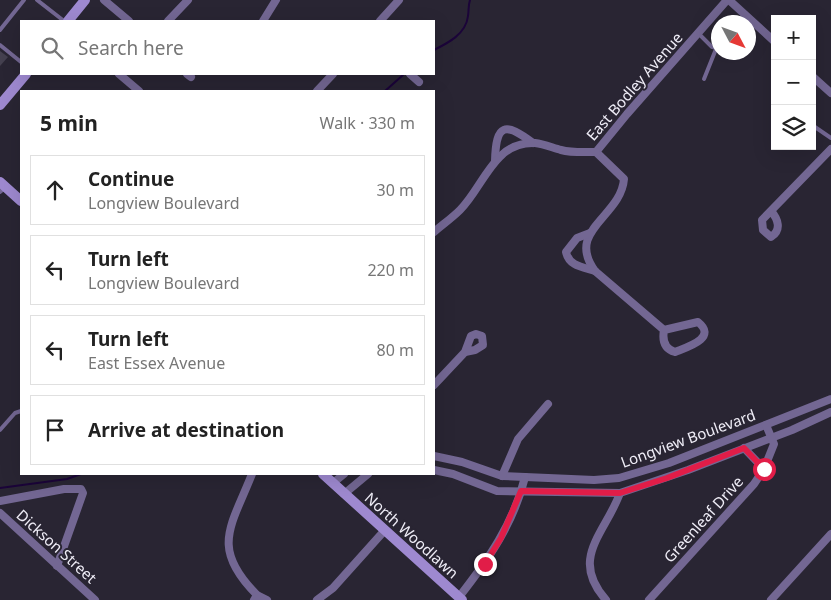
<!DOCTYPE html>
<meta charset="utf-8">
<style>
body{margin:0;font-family:"Noto Sans",sans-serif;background:#f2f2f2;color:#222}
.controls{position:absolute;right:15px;top:15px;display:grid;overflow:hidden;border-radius:0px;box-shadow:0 5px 20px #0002}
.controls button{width:45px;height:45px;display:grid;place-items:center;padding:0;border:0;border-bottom:1px solid #e0e0e0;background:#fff;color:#222;font:25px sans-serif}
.compass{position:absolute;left:711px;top:15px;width:45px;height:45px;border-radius:50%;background:#fff;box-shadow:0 5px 20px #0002;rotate:131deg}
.stop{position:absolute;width:15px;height:15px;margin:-11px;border:4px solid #e11d48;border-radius:50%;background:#fff}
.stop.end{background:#e11d48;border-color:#fff;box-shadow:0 1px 5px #0008}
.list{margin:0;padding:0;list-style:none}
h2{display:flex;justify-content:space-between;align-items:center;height:65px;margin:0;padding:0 20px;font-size:21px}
h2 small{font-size:16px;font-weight:400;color:#767676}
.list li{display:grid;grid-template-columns:32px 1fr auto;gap:15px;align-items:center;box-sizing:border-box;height:70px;margin:0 10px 10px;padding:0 10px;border:1px solid #e0e0e0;border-radius:0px}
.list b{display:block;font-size:19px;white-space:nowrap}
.list p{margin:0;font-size:16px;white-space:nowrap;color:#767676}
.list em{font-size:16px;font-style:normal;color:#767676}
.icon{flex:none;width:28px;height:28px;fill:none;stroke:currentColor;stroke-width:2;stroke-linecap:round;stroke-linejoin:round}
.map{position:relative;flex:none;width:831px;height:600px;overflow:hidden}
.search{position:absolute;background:#fff;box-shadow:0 5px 20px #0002;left:20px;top:20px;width:415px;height:55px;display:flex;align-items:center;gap:12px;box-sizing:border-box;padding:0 18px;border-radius:0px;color:#767676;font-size:19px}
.panel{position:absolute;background:#fff;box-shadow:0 5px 20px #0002;left:20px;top:90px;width:415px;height:385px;border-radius:0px}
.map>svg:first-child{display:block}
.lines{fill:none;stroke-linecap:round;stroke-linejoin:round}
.stream{stroke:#1b0439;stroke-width:2}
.building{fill:#44404f}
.lane{stroke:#736793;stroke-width:4}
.street{stroke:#736793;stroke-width:8}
.secondary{stroke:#9e89d0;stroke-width:10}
.route{stroke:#e11d48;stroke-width:6}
.labels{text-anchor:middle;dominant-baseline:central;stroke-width:4;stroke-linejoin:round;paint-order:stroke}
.street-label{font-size:15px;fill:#efedf7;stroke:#292533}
</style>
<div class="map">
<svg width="831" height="600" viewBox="0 0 831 600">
<rect width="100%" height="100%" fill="#292533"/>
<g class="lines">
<g class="stream">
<path d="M 434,50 C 448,43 466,34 468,16 C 469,10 468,6 470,0"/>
<path d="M 385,91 L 403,75"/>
<path d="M 0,488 L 67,479 L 81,474"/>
</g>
</g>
<path class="building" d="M 0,51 L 8,57 L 0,66 Z"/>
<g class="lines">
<g class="lane">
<path d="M 37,0 L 64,21"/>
<path d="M 0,30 L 24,0"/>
<path d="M 698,33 L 712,47 L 718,48"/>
<path d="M 0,45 L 21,62"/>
<path d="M 704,79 L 716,49"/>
<path d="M 812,125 L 831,138"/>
<path d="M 0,192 L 6,187"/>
<path d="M 0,430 L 15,413 L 21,411"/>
</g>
<g class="street">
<path d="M 104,0 L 129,21"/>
<path d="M 729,0 L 775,42"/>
<path d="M 168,21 L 188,0"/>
<path d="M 263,21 L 276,0"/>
<path d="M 380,21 L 399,0"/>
<path d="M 119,74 L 139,91"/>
<path d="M 187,74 L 191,77"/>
<path d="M 410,74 L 419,82"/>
<path d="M 812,76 L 831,93"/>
<path d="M 317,91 L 333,74"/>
<path d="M 596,152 L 624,179 C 621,217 565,230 595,271 L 664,330 C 662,341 665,349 675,352 C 687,347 718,338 698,322 L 664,330"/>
<path d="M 596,152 L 627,114 L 727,0"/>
<path d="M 495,161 C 496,123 505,122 533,143"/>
<path d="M 771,211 C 778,219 782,230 771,237 L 763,230 L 762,220 L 831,149"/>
<path d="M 434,232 C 442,225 452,218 460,210 C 484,186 494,141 535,143 C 544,144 553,148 561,150 C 572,153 585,152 596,152"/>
<path d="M 590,233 L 577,238 L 566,252 C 569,266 582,267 595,271"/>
<path d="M 434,385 L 465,352 L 475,350 L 483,345 L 482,336 L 476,334 L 471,336 L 465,352"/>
<path d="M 744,448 L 764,469"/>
<path d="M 434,456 L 462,462 L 502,476 L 594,480 L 619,478 L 669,463 L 831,399"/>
<path d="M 434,470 L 453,474 L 497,491 L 620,493 L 688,470 L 792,430 L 831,412"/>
<path d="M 252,474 C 231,527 210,548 257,595"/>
<path d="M 502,476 L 518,439 L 548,404"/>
<path d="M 333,483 L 344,474"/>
<path d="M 344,494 L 368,474"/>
<path d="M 0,501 L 64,489 L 81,489 L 83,493 L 57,566"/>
<path d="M 0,513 L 95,600"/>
<path d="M 459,597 C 488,560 514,523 525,477"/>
<path d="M 254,600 L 257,595 L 267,600"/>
<path d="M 317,600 L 333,588 L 385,530"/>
<path d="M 606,600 C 569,558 605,534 620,493"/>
<path d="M 649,600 L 754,484 L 764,469 L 774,444 L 766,425"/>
<path d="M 771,600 L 831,534"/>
</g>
<g class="secondary">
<path d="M 68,21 L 85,0"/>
<path d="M 0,105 L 26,74"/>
<path d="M 0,182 L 21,201"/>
<path d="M 323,474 L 462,600"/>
</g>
</g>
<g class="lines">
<path class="route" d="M 485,564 L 501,538 L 521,491 L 620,493 L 667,478 L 744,448 L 764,469"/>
</g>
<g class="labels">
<g class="street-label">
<text transform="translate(634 86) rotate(-49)">East Bodley Avenue</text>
<text transform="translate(688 438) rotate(-20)">Longview Boulevard</text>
<text transform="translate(703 519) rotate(-48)">Greenleaf Drive</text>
<text transform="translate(412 535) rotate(42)">North Woodlawn</text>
<text transform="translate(57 546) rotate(42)">Dickson Street</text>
</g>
</g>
</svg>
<div class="controls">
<button>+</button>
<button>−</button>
<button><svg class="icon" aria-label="layers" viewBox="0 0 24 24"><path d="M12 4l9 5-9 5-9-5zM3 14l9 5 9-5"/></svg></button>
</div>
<svg class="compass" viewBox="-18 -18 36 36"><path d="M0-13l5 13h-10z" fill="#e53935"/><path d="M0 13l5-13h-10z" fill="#767676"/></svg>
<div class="stop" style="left:764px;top:469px"></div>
<div class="stop end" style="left:485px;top:564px"></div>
<div class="search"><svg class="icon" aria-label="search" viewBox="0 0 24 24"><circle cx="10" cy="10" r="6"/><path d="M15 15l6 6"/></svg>Search here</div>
<section class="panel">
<h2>5 min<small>Walk · 330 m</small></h2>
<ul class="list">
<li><svg class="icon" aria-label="ahead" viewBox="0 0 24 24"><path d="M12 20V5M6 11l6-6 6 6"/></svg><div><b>Continue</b><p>Longview Boulevard</p></div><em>30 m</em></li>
<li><svg class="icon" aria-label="left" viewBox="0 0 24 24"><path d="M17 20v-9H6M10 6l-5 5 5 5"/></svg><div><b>Turn left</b><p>Longview Boulevard</p></div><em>220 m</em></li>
<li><svg class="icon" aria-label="left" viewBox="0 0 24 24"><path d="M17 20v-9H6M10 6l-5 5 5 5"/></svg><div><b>Turn left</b><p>East Essex Avenue</p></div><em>80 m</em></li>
<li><svg class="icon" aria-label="arrive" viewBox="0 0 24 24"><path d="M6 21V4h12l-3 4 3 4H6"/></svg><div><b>Arrive at destination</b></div></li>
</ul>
</section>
</div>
